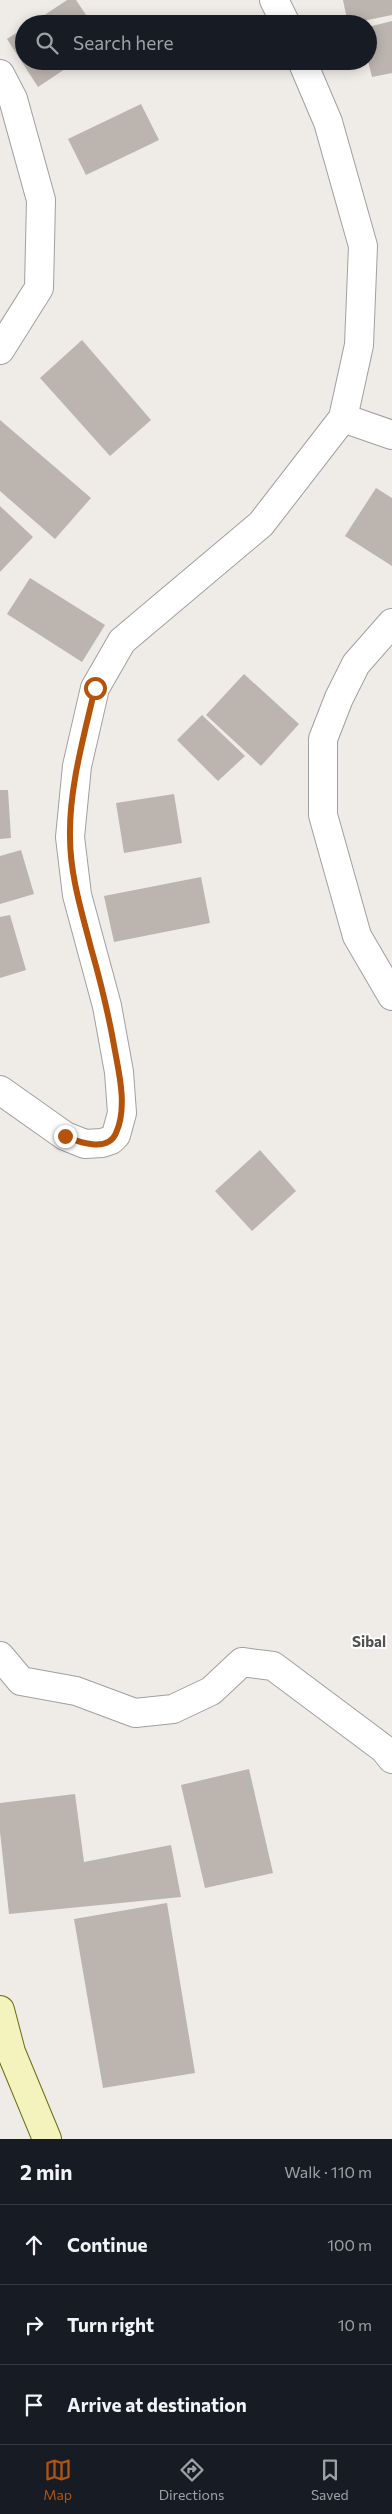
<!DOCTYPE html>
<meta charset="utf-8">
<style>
body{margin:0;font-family:Commissioner,sans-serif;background:#20242c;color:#f1f3f6}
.stop{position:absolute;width:15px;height:15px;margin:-11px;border:4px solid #b45309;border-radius:50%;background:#fff}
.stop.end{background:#b45309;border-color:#fff;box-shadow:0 1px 5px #0008}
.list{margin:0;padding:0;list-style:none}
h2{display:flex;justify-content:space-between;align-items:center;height:65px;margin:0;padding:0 20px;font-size:21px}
h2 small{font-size:16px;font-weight:400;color:#9ea1a6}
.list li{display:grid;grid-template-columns:32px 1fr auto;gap:15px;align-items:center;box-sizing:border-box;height:80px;padding:0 20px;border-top:1px solid #363941}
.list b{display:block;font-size:19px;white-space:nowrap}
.list em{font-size:16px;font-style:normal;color:#9ea1a6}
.icon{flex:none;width:28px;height:28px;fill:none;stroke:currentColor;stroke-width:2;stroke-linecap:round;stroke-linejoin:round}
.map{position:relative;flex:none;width:392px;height:2139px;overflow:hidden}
.search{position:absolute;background:#171b24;box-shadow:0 2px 12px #0003;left:15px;right:15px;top:15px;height:55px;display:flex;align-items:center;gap:12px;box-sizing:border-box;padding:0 18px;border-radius:28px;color:#9ea1a6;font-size:19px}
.sheet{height:305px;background:#171b24}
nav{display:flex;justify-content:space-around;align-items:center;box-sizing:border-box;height:70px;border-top:1px solid #363941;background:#171b24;font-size:14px;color:#9ea1a6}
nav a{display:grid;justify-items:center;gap:2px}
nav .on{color:#b45309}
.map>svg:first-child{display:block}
.building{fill:#bcb4af}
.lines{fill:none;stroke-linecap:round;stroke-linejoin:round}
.street-casing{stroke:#a0a0a0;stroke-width:30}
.secondary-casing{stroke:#686d0f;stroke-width:30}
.street{stroke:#fff;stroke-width:28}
.secondary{stroke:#f4f3be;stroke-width:28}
.route{stroke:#b45309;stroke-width:6}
.labels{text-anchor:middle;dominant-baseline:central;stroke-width:4;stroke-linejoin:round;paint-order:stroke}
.neighbourhood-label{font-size:15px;font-weight:bold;fill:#525252;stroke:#fff}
</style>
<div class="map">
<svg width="392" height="2139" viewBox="0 0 392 2139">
<rect width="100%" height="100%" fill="#efebe6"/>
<g class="building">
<path d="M 67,0 L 76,0 L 92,24 L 31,24 Z"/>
<path d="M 343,0 L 392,0 L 392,15 L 348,24 Z"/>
<path d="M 392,21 L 392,73 L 372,77 L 368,61 L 368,27 Z"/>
<path d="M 24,28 L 24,61 L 77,61 L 38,87 L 7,39 Z"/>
<path d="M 141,104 L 159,140 L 86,175 L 68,139 Z"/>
<path d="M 82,340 L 151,420 L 110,456 L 40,378 Z"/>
<path d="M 0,420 L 91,498 L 55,539 L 0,491 Z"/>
<path d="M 376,488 L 392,498 L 392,566 L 345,536 Z"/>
<path d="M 0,506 L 33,537 L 0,572 Z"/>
<path d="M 30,578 L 105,625 L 82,662 L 7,614 Z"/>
<path d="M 244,674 L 299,724 L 261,766 L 206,715 Z"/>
<path d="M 202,715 L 245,756 L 218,781 L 177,740 Z"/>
<path d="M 0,790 L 8,790 L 11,838 L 0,839 Z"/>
<path d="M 174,794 L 182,843 L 124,853 L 116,803 Z"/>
<path d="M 21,850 L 34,894 L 0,904 L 0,856 Z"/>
<path d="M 201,877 L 210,923 L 114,942 L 104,896 Z"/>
<path d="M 10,915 L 26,970 L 0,978 L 0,917 Z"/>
<path d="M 260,1150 L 296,1191 L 252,1231 L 215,1191 Z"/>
<path d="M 249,1769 L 273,1873 L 205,1888 L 181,1785 Z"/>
<path d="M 75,1794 L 84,1862 L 171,1845 L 181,1897 L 9,1914 L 0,1832 L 0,1803 Z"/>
<path d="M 167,1903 L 195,2073 L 103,2088 L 74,1919 Z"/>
</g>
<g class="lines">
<defs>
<g id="street">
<path d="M 274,0 L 286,24"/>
<path d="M 0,74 L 13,99 L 41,200 L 39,288 L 0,350"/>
<path d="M 343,418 L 392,435"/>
<path d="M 392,623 L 356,664 L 339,698 L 323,739 L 323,815 L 357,936 L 392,996"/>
<path d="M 0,1090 L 65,1136 L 85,1144 L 102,1143 L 111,1140 L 116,1135 L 122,1113 L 119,1072 L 107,1006 L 77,895 L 70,837 L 77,766 L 95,688 L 122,641 L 261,524 L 343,418 L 359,345 L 363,246 L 328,122 L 302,61"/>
<path d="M 0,1656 L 21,1681 L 76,1691 L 135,1713 L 173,1709 L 211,1691 L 242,1662 L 273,1666 L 384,1749 L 392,1759"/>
</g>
<path id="secondary" d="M 0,2010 L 11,2052 L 47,2139"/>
</defs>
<use href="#street" class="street-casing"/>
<use href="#secondary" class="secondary-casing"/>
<use href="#street" class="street"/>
<use href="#secondary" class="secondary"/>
</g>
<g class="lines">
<path class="route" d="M 65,1136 C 78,1142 108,1153 116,1133 C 127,1109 120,1077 115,1051 C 109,1016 101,983 91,948 C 82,913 70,875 70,837 C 69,788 84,736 95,688"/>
</g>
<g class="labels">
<g class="neighbourhood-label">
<text x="369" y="1641">Sibal</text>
</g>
</g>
</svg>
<div class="stop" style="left:95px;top:688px"></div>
<div class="stop end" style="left:65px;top:1136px"></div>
<div class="search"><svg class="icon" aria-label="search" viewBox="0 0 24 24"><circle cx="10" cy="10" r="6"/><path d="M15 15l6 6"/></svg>Search here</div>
</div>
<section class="sheet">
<h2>2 min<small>Walk · 110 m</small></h2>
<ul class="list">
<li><svg class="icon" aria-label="ahead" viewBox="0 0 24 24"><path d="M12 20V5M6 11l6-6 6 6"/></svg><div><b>Continue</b></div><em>100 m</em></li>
<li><svg class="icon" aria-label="right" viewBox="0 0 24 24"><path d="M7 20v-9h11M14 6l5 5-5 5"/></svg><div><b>Turn right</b></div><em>10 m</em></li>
<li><svg class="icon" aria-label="arrive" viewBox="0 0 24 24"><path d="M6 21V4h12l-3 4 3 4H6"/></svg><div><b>Arrive at destination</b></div></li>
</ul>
</section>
<nav>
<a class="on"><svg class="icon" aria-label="map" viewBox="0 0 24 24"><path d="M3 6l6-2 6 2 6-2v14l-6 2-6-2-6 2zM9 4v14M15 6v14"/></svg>Map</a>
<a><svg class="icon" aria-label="directions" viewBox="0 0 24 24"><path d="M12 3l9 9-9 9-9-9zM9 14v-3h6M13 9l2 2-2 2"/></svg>Directions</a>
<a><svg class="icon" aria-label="saved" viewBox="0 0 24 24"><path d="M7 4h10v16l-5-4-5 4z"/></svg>Saved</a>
</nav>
